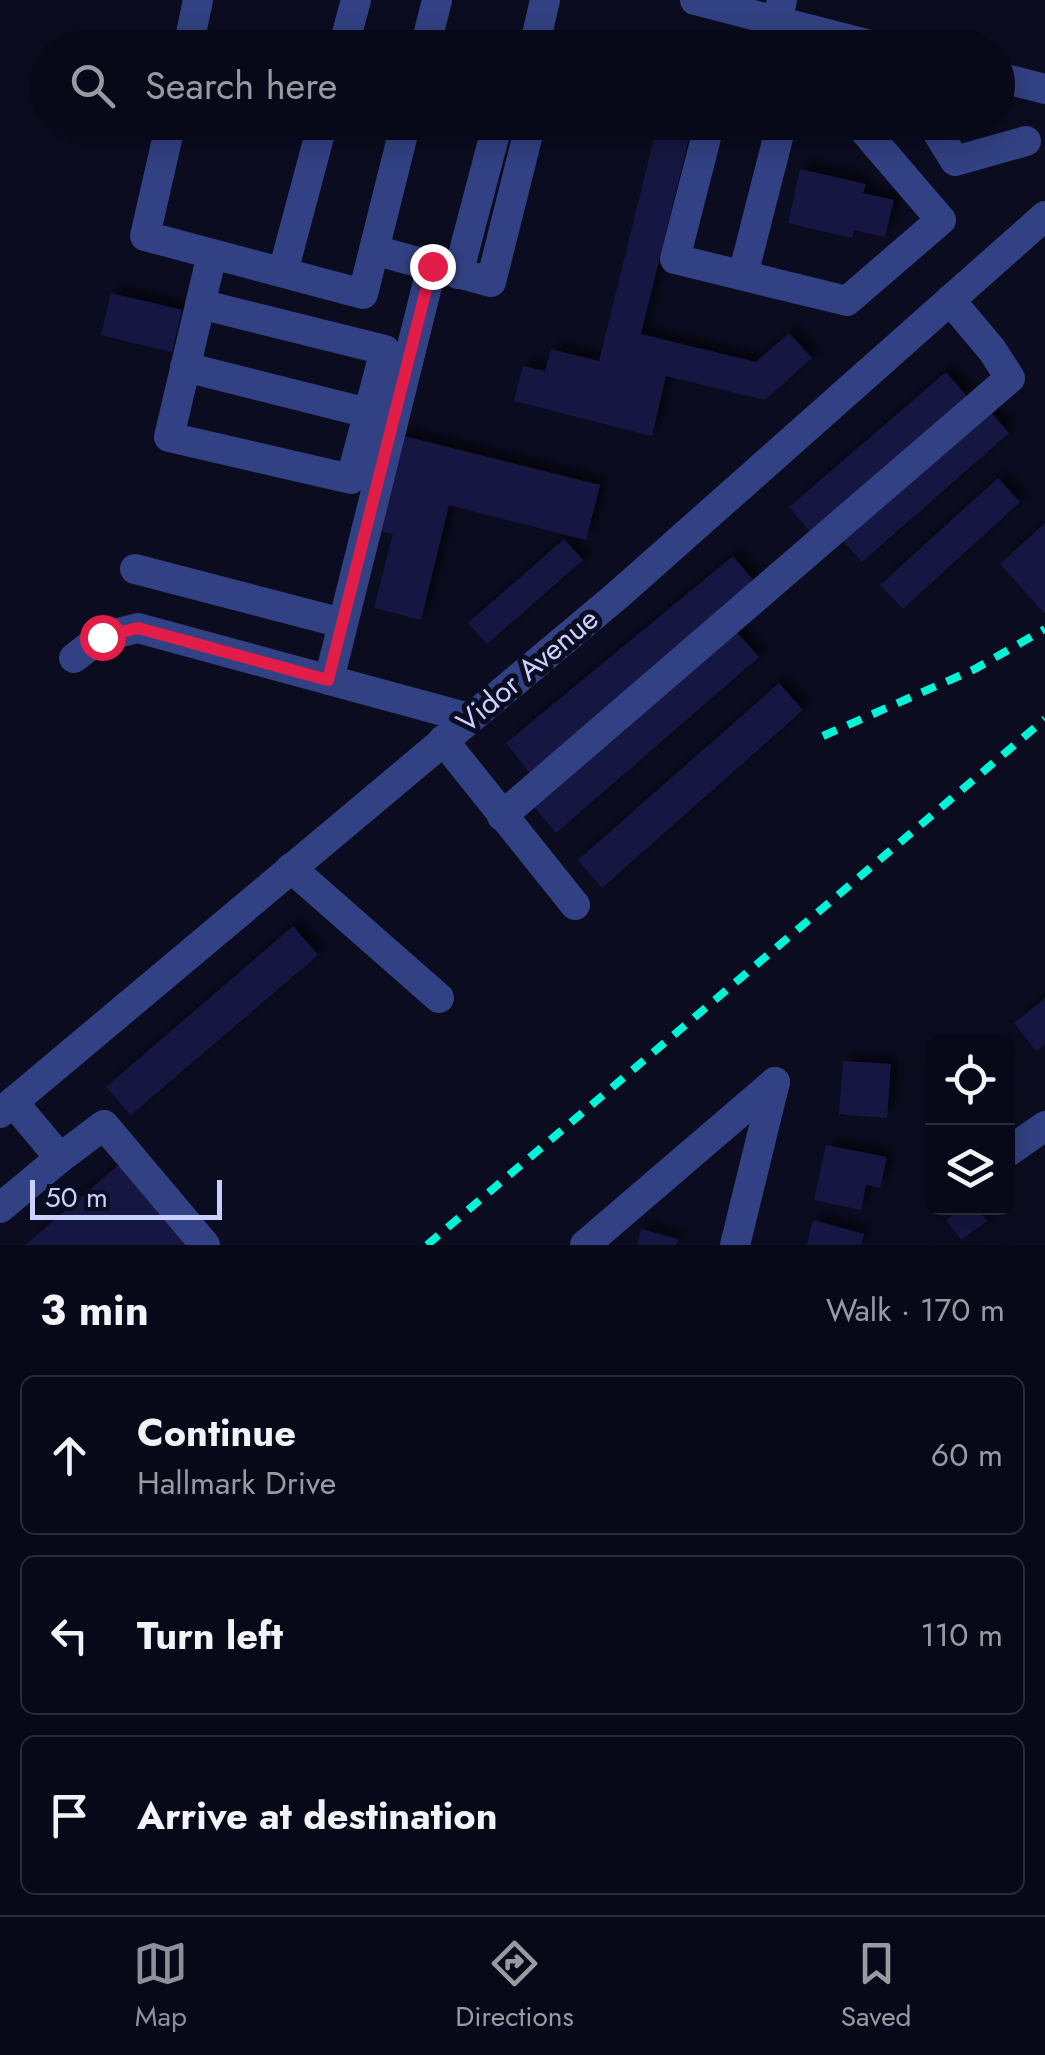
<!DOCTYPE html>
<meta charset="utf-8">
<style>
body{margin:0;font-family:Jost,sans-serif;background:#161725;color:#f1f3f6}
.controls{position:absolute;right:30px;bottom:30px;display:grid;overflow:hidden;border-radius:15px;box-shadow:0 5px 25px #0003}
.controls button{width:90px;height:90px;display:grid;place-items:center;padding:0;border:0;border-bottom:2px solid #292a37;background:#080918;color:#f1f3f6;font:50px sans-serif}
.scale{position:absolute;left:30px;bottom:25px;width:192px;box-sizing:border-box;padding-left:10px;border:5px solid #cad0ff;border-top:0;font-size:28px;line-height:35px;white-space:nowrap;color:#cad0ff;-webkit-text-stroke:8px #0b0c20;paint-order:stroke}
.stop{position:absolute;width:30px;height:30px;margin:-22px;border:8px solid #e11d48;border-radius:50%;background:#fff}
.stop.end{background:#e11d48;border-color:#fff;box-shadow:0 2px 10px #0008}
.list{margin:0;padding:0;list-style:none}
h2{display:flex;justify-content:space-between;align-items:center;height:130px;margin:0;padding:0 40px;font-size:42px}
h2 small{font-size:32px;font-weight:400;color:#989aa2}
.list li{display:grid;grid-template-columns:65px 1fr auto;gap:30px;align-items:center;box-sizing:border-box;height:160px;margin:0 20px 20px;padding:0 20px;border:2px solid #292a37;border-radius:15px}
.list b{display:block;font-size:38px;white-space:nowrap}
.list p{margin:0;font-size:32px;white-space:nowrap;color:#989aa2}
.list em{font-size:32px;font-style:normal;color:#989aa2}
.icon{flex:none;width:55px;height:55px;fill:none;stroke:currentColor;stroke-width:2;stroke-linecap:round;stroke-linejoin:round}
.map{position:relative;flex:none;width:1045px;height:1245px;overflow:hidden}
.search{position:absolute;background:#080918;box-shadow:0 5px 25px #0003;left:30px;right:30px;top:30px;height:110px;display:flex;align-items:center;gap:25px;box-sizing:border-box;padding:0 35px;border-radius:55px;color:#989aa2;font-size:38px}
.sheet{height:670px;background:#080918}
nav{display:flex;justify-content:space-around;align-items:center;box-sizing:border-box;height:140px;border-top:2px solid #292a37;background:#080918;font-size:28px;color:#989aa2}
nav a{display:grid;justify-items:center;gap:5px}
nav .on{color:#8c9099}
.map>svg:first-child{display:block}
.building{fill:#161742;filter:url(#shadow)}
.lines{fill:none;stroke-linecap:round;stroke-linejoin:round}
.minor{stroke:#324183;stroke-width:30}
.rail{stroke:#00f5d7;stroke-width:8;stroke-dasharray:15 12;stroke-linecap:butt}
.route{stroke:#e11d48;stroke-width:12}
.labels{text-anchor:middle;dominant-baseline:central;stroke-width:10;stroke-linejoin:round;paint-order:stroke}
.street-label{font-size:30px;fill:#cad0ff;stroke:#0b0c20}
</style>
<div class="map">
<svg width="1045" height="1245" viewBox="0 0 1045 1245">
<defs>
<filter id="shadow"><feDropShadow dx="8" dy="-8" stdDeviation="5" flood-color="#0009"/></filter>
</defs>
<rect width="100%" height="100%" fill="#0b0c20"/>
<g class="building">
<path d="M 658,122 L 693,122 L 641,334 L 756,362 L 789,333 L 812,358 L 765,400 L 666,376 L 652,436 L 514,401 L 523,366 L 545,371 L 551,349 L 599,361 Z"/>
<path d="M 800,169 L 866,184 L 863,193 L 894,200 L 885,237 L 854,230 L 852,238 L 788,223 Z"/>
<path d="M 111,293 L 182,310 L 172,352 L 101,335 Z"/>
<path d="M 946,372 L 970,400 L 813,535 L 789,507 Z"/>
<path d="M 987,408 L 1009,433 L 862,562 L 840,537 Z"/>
<path d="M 400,435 L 600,485 L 586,540 L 449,505 L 421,620 L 374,608 L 393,534 L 376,530 Z"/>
<path d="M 998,478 L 1020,502 L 903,609 L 880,585 Z"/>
<path d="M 1045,523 L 1045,614 L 1000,564 Z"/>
<path d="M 564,539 L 583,560 L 487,644 L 468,623 Z"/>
<path d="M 733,556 L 758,586 L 530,773 L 506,743 Z"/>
<path d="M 734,629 L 759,657 L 556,833 L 532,804 Z"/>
<path d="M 779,683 L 803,710 L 602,888 L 578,860 Z"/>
<path d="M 293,926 L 318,955 L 131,1115 L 106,1087 Z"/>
<path d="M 1045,998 L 1045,1044 L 1036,1051 L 1014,1023 Z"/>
<path d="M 843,1061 L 891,1064 L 887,1118 L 839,1114 Z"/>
<path d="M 826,1145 L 887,1157 L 880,1188 L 866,1185 L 861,1210 L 814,1200 Z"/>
<path d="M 122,1162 L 193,1245 L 25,1245 Z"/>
<path d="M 964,1208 L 977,1208 L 987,1221 L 961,1240 L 946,1220 Z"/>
<path d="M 813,1220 L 864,1234 L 861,1245 L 807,1245 Z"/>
<path d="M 641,1229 L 678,1239 L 676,1245 L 637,1245 Z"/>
</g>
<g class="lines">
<g class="minor">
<path d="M 695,0 L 882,48"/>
<path d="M 188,48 L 198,0"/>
<path d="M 343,48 L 356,0"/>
<path d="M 425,48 L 437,0"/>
<path d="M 534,48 L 545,0"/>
<path d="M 771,48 L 782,0"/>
<path d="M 998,77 L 1045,89"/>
<path d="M 171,122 L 145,236 L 363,294 L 374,250"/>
<path d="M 406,122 L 374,250 L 432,266"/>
<path d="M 710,122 L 675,259 L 847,301 L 941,220 L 857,122"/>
<path d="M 931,122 L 955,161 L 1026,141"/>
<path d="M 283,272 L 323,122"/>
<path d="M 458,274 L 498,122"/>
<path d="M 743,275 L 782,122"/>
<path d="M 200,304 L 385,350 L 351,479 L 169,437 L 212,254"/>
<path d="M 185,367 L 368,413"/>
<path d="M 135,569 L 342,623"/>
<path d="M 74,658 L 101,637 L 138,628 L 469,718"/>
<path d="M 329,680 L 432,266 L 491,282 L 531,122"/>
<path d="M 443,740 L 575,905"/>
<path d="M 502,816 L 1010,378 L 992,350 L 950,300"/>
<path d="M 291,868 L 439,998"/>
<path d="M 0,1113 L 619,594 L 1045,216"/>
<path d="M 1008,1152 L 1045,1126"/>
<path d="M 60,1158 L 104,1125 L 205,1245"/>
<path d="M 0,1208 L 60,1158 L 13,1102"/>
<path d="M 585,1245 L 775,1082"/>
<path d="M 735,1245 L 775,1082"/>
</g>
<g class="rail">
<path d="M 823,736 L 975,669 L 1045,629"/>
<path d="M 427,1245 L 1045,719"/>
</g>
</g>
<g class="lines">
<path class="route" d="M 102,637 L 138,628 L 328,680 L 432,266"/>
</g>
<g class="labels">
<g class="street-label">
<text transform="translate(527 670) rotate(-40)">Vidor Avenue</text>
</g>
</g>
</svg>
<div class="controls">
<button><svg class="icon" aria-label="locate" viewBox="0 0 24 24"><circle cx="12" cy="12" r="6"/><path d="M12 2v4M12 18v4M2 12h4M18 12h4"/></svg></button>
<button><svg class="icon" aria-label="layers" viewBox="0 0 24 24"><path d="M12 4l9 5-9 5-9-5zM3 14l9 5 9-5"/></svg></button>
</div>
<div class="scale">50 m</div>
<div class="stop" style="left:102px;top:637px"></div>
<div class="stop end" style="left:432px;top:266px"></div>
<div class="search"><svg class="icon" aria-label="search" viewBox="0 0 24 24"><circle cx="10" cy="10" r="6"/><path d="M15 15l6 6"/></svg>Search here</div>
</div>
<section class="sheet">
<h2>3 min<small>Walk · 170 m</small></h2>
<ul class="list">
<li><svg class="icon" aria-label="ahead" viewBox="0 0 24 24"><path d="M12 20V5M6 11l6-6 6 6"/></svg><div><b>Continue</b><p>Hallmark Drive</p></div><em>60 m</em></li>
<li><svg class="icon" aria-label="left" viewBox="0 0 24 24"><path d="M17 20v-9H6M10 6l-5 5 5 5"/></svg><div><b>Turn left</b></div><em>110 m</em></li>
<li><svg class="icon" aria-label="arrive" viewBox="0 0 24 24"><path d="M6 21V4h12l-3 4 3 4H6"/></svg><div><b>Arrive at destination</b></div></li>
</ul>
</section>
<nav>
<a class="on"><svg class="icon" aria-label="map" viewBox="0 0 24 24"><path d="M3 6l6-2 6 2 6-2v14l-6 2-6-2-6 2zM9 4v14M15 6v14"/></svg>Map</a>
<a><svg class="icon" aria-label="directions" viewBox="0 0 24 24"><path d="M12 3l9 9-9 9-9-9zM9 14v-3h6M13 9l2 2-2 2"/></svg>Directions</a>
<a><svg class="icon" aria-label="saved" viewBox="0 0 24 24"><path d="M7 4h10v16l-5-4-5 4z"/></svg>Saved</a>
</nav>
